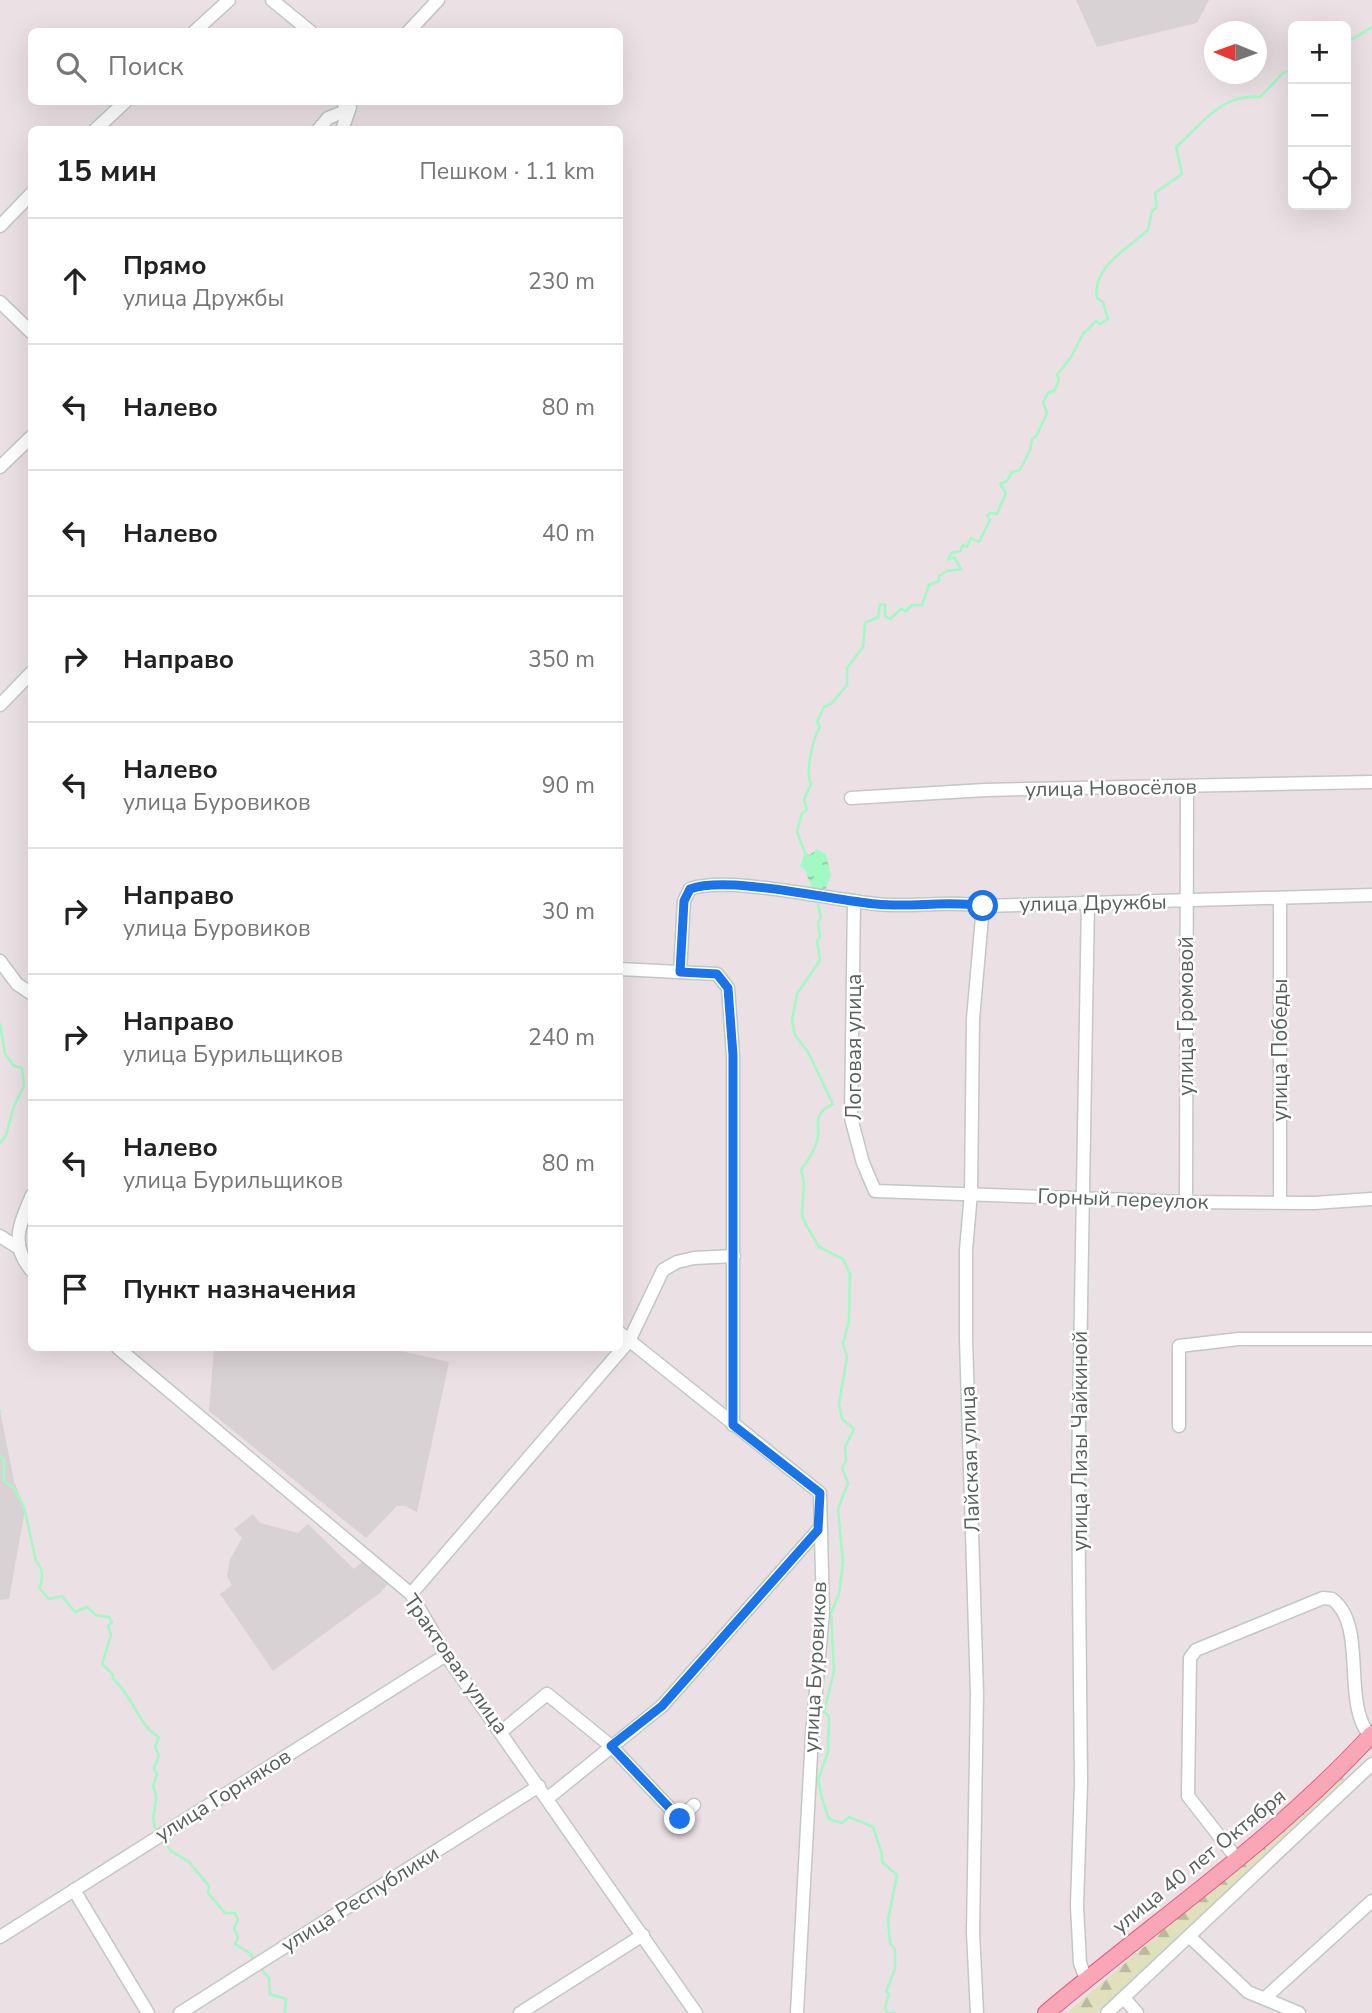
<!DOCTYPE html>
<html lang="ru">
<meta charset="utf-8">
<style>
body{margin:0;font-family:"Nunito Sans",sans-serif;background:#f6f6f6;color:#222}
.controls{position:absolute;right:21px;top:21px;display:grid;overflow:hidden;border-radius:10px;box-shadow:0 7px 28px #0002}
.controls button{width:63px;height:63px;display:grid;place-items:center;padding:0;border:0;border-bottom:2px solid #e0e0e0;background:#fff;color:#222;font:35px sans-serif}
.compass{position:absolute;left:1204px;top:21px;width:63px;height:63px;border-radius:50%;background:#fff;box-shadow:0 7px 28px #0002;rotate:271deg}
.stop{position:absolute;width:21px;height:21px;margin:-16px;border:5px solid #1a73e8;border-radius:50%;background:#fff}
.stop.end{background:#1a73e8;border-color:#fff;box-shadow:0 2px 7px #0008}
.list{margin:0;padding:0;list-style:none}
h2{display:flex;justify-content:space-between;align-items:center;height:91px;margin:0;padding:0 28px;font-size:30px}
h2 small{font-size:23px;font-weight:400;color:#767676}
.list li{display:grid;grid-template-columns:46px 1fr auto;gap:21px;align-items:center;box-sizing:border-box;height:126px;padding:0 28px;border-top:2px solid #e0e0e0}
.list b{display:block;font-size:26px;white-space:nowrap}
.list p{margin:0;font-size:23px;white-space:nowrap;color:#767676}
.list em{font-size:23px;font-style:normal;color:#767676}
.icon{flex:none;width:38px;height:38px;fill:none;stroke:currentColor;stroke-width:2;stroke-linecap:round;stroke-linejoin:round}
.map{position:relative;flex:none;width:1372px;height:2013px;overflow:hidden}
.search{position:absolute;background:#fff;box-shadow:0 7px 28px #0002;left:28px;top:28px;width:595px;height:77px;display:flex;align-items:center;gap:18px;box-sizing:border-box;padding:0 24px;border-radius:10px;color:#767676;font-size:26px}
.panel{position:absolute;background:#fff;box-shadow:0 7px 28px #0002;left:28px;top:126px;width:595px;height:1225px;border-radius:10px}
.map>svg:first-child{display:block}
.industrial{fill:#d9d2d4}
.forest{fill:url(#forest-firs)}
.water{fill:url(#water-ripples)}
.lines{fill:none;stroke-linecap:round;stroke-linejoin:round}
.stream{stroke:#a1f9c4;stroke-width:2.5}
.minor-casing{stroke:#c1c8c5;stroke-width:15}
.major-casing{stroke:#e75c89;stroke-width:18}
.minor{stroke:#fff;stroke-width:12}
.major{stroke:#f9a6b7;stroke-width:16}
.route{stroke:#1a73e8;stroke-width:9}
.labels{text-anchor:middle;dominant-baseline:central;stroke-width:5;stroke-linejoin:round;paint-order:stroke}
.street-label{font-size:21px;fill:#59605c;stroke:#fff}
</style>
<div class="map">
<svg width="1372" height="2013" viewBox="0 0 1372 2013">
<defs>
<pattern id="forest-firs" width="22" height="20" patternUnits="userSpaceOnUse" patternTransform="scale(1.75)"><rect width="22" height="20" fill="#e1e0bd"/><path d="M5 1l3.5 6h-7zM16 11l3.5 6h-7z" fill="#b9b99d"/></pattern>
<pattern id="water-ripples" width="26" height="14" patternUnits="userSpaceOnUse" patternTransform="scale(1.75)"><rect width="26" height="14" fill="#a1f9c4"/><path d="M2 4q2-2 4 0t4 0M15 11q2-2 4 0t4 0" fill="none" stroke="#86cda2"/></pattern>
</defs>
<rect width="100%" height="100%" fill="#ebe0e3"/>
<g class="industrial">
<path d="M 1076,0 L 1209,0 L 1197,23 L 1097,47 Z"/>
<path d="M 214,1348 L 400,1348 L 401,1351 L 449,1362 L 417,1512 L 405,1506 L 397,1506 L 366,1538 L 209,1411 Z"/>
<path d="M 0,1411 L 14,1481 L 25,1510 L 9,1599 L 0,1600 Z"/>
<path d="M 253,1514 L 260,1523 L 298,1533 L 308,1524 L 354,1569 L 365,1559 L 390,1582 L 380,1593 L 273,1671 L 220,1594 L 232,1585 L 227,1576 L 230,1559 L 242,1538 L 234,1529 Z"/>
</g>
<path class="forest" d="M 1342,1777 L 1346,1780 L 1096,2013 L 1067,2013 Z"/>
<path class="water" d="M 816,849 L 826,854 L 831,876 L 824,892 L 813,891 L 805,870 L 800,866 L 805,853 L 810,855 Z"/>
<g class="lines">
<g class="stream">
<path d="M 1346,43 L 1372,27"/>
<path d="M 805,853 L 797,832 L 802,813 L 807,810 L 804,800 L 811,784 C 805,773 813,737 820,727 L 817,722 L 824,707 L 831,704 L 847,685 L 847,668 L 863,647 L 865,623 L 878,617 L 880,604 L 885,605 L 885,616 L 890,619 L 901,609 L 906,611 L 912,605 L 922,605 L 929,585 L 939,581 L 939,576 L 947,571 L 961,569 L 954,557 L 948,560 L 951,553 L 960,551 L 963,545 L 967,547 L 971,538 L 979,542 L 990,520 L 987,516 L 990,513 L 997,514 L 1006,493 L 1000,484 L 1007,481 L 1012,472 L 1020,470 L 1030,450 L 1032,439 L 1037,435 L 1047,413 L 1043,402 L 1048,393 L 1055,390 L 1059,379 L 1057,375 L 1071,357 L 1083,334 L 1096,321 L 1100,324 L 1108,319 L 1103,302 L 1097,298 C 1092,266 1128,249 1148,230 L 1152,211 L 1157,207 L 1155,193 L 1182,174 L 1176,147 C 1203,123 1222,93 1260,97 L 1284,72 L 1293,70"/>
<path d="M 818,904 L 821,918 L 818,922 L 820,937 L 817,941 L 820,960 L 797,994 L 792,1021 L 795,1035 L 808,1052 L 833,1104 C 809,1115 822,1127 817,1141 C 814,1151 807,1162 801,1170 L 804,1182 L 802,1215 L 805,1223 L 819,1247 L 843,1259 L 850,1274 L 849,1321 L 843,1344 L 847,1357 L 839,1404 L 842,1419 L 854,1429 L 845,1447 L 846,1461 L 842,1468 L 848,1483 L 838,1509 L 843,1563 L 839,1594 L 831,1613 L 834,1671 L 824,1712 L 829,1716 L 828,1752 L 818,1780 C 821,1795 823,1805 829,1819 L 842,1823 L 849,1817 L 873,1827 L 882,1854 L 882,1862 L 897,1875 L 888,1920 L 890,1943 L 895,1949 L 895,1969 L 886,1992 L 889,1994 L 885,2008 L 887,2013"/>
<path d="M 0,1024 L 5,1054 L 14,1066 L 22,1068 L 24,1086 L 14,1106 L 6,1135 L 0,1143"/>
<path d="M 0,1411 L 0,1412"/>
<path d="M 0,1456 L 4,1461 L 4,1481 L 14,1488 L 24,1507 L 36,1561 C 43,1569 44,1579 39,1588 L 49,1599 L 62,1596 L 75,1612 L 87,1607 L 96,1615 L 109,1617 L 112,1622 L 108,1626 L 111,1635 L 102,1664 L 113,1675 L 113,1679 C 132,1694 139,1727 159,1737 L 155,1747 L 159,1755 L 154,1769 L 157,1774 L 153,1787 C 163,1804 145,1814 159,1834"/>
<path d="M 162,1839 L 171,1851 L 189,1862 L 209,1886 L 208,1893 L 225,1913 L 235,1913 L 238,1920 L 234,1928 L 238,1938 L 235,1944 L 251,1954 L 255,1962"/>
<path d="M 259,1967 L 269,1978 L 270,1994 L 286,1999 L 285,2013"/>
<path d="M 890,2013 L 895,2013"/>
</g>
<defs>
<g id="minor">
<path d="M 272,0 L 311,32"/>
<path d="M 194,32 L 229,0"/>
<path d="M 408,32 L 438,0"/>
<path d="M 95,130 L 125,102"/>
<path d="M 318,130 L 328,118 L 348,110 L 343,102"/>
<path d="M 342,130 L 350,107"/>
<path d="M 0,226 L 32,193"/>
<path d="M 0,302 L 32,333"/>
<path d="M 0,467 L 32,436"/>
<path d="M 0,705 L 32,672"/>
<path d="M 851,798 L 985,790 L 1372,782"/>
<path d="M 854,901 L 851,1118 L 863,1163 L 875,1191 L 1186,1202 L 1314,1203 L 1372,1199"/>
<path d="M 0,961 L 17,984 L 32,994"/>
<path d="M 620,969 L 717,974 L 728,988 L 733,1055 L 733,1425"/>
<path d="M 680,972 L 684,901 L 690,889 C 728,875 831,900 876,904 C 911,908 947,900 983,906 L 1372,895"/>
<path d="M 32,1195 C 20,1223 9,1245 32,1271"/>
<path d="M 1186,1202 L 1187,787"/>
<path d="M 1280,1202 L 1280,899"/>
<path d="M 0,1236 L 17,1247"/>
<path d="M 620,1333 L 820,1493 L 823,1612 L 812,1735 L 797,2013"/>
<path d="M 118,1348 L 411,1594 L 446,1655 L 696,2013"/>
<path d="M 1179,1426 L 1179,1346 L 1239,1339 L 1372,1339"/>
<path d="M 411,1594 L 629,1341 L 663,1270 L 677,1262 L 694,1258 L 734,1256"/>
<path d="M 502,1731 L 547,1694 L 611,1746 L 680,1819 L 694,1805"/>
<path d="M 548,1798 L 662,1706 L 818,1530"/>
<path d="M 1237,1859 L 1188,1796 L 1190,1658 L 1196,1650 L 1323,1598 L 1332,1599 C 1368,1625 1341,1702 1370,1736"/>
<path d="M 74,1890 L 148,2013"/>
<path d="M 0,1937 L 446,1655"/>
<path d="M 1190,1937 L 1248,1992 L 1299,2013"/>
<path d="M 1086,1979 L 1080,1963 L 1077,1906 L 1081,1783 L 1078,1478 L 1088,901"/>
<path d="M 1124,1998 L 1137,2013"/>
<path d="M 1265,1998 L 1372,1901"/>
<path d="M 180,2013 L 539,1786"/>
<path d="M 520,2013 L 643,1935"/>
<path d="M 977,2013 L 973,1932 L 977,1694 L 966,1339 L 966,1250 L 971,1193 L 973,1019 L 983,906"/>
<path d="M 1107,2013 L 1372,1764"/>
</g>
<path id="major" d="M 1046,2013 C 1155,1921 1275,1840 1372,1734"/>
</defs>
<use href="#minor" class="minor-casing"/>
<use href="#major" class="major-casing"/>
<use href="#minor" class="minor"/>
<use href="#major" class="major"/>
</g>
<g class="lines">
<path class="route" d="M 680,1819 L 611,1746 L 662,1706 L 818,1530 L 820,1493 L 733,1425 L 733,1055 L 728,988 L 717,974 L 680,972 L 684,901 L 690,889 C 728,875 831,900 876,904 C 911,908 947,900 983,906"/>
</g>
<g class="labels">
<g class="street-label">
<text transform="translate(1111 788) rotate(-1)">улица Новосёлов</text>
<text transform="translate(1093 903) rotate(-1)">улица Дружбы</text>
<text transform="translate(1186 1016) rotate(-90)">улица Громовой</text>
<text transform="translate(854 1047) rotate(-90)">Логовая улица</text>
<text transform="translate(1280 1050) rotate(-90)">улица Победы</text>
<text transform="translate(1123 1199) rotate(2)">Горный переулок</text>
<text transform="translate(1080 1441) rotate(-90)">улица Лизы Чайкиной</text>
<text transform="translate(970 1459) rotate(-92)">Лайская улица</text>
<text transform="translate(456 1664) rotate(55)">Трактовая улица</text>
<text transform="translate(815 1667) rotate(-87)">улица Буровиков</text>
<text transform="translate(223 1795) rotate(-32)">улица Горняков</text>
<text transform="translate(1199 1861) rotate(-39)">улица 40 лет Октября</text>
<text transform="translate(360 1899) rotate(-32)">улица Республики</text>
</g>
</g>
</svg>
<div class="controls">
<button>+</button>
<button>−</button>
<button><svg class="icon" aria-label="locate" viewBox="0 0 24 24"><circle cx="12" cy="12" r="6"/><path d="M12 2v4M12 18v4M2 12h4M18 12h4"/></svg></button>
</div>
<svg class="compass" viewBox="-18 -18 36 36"><path d="M0-13l5 13h-10z" fill="#e53935"/><path d="M0 13l5-13h-10z" fill="#767676"/></svg>
<div class="stop" style="left:983px;top:906px"></div>
<div class="stop end" style="left:680px;top:1819px"></div>
<div class="search"><svg class="icon" aria-label="search" viewBox="0 0 24 24"><circle cx="10" cy="10" r="6"/><path d="M15 15l6 6"/></svg>Поиск</div>
<section class="panel">
<h2>15 мин<small>Пешком · 1.1 km</small></h2>
<ul class="list">
<li><svg class="icon" aria-label="ahead" viewBox="0 0 24 24"><path d="M12 20V5M6 11l6-6 6 6"/></svg><div><b>Прямо</b><p>улица Дружбы</p></div><em>230 m</em></li>
<li><svg class="icon" aria-label="left" viewBox="0 0 24 24"><path d="M17 20v-9H6M10 6l-5 5 5 5"/></svg><div><b>Налево</b></div><em>80 m</em></li>
<li><svg class="icon" aria-label="left" viewBox="0 0 24 24"><path d="M17 20v-9H6M10 6l-5 5 5 5"/></svg><div><b>Налево</b></div><em>40 m</em></li>
<li><svg class="icon" aria-label="right" viewBox="0 0 24 24"><path d="M7 20v-9h11M14 6l5 5-5 5"/></svg><div><b>Направо</b></div><em>350 m</em></li>
<li><svg class="icon" aria-label="left" viewBox="0 0 24 24"><path d="M17 20v-9H6M10 6l-5 5 5 5"/></svg><div><b>Налево</b><p>улица Буровиков</p></div><em>90 m</em></li>
<li><svg class="icon" aria-label="right" viewBox="0 0 24 24"><path d="M7 20v-9h11M14 6l5 5-5 5"/></svg><div><b>Направо</b><p>улица Буровиков</p></div><em>30 m</em></li>
<li><svg class="icon" aria-label="right" viewBox="0 0 24 24"><path d="M7 20v-9h11M14 6l5 5-5 5"/></svg><div><b>Направо</b><p>улица Бурильщиков</p></div><em>240 m</em></li>
<li><svg class="icon" aria-label="left" viewBox="0 0 24 24"><path d="M17 20v-9H6M10 6l-5 5 5 5"/></svg><div><b>Налево</b><p>улица Бурильщиков</p></div><em>80 m</em></li>
<li><svg class="icon" aria-label="arrive" viewBox="0 0 24 24"><path d="M6 21V4h12l-3 4 3 4H6"/></svg><div><b>Пункт назначения</b></div></li>
</ul>
</section>
</div>
